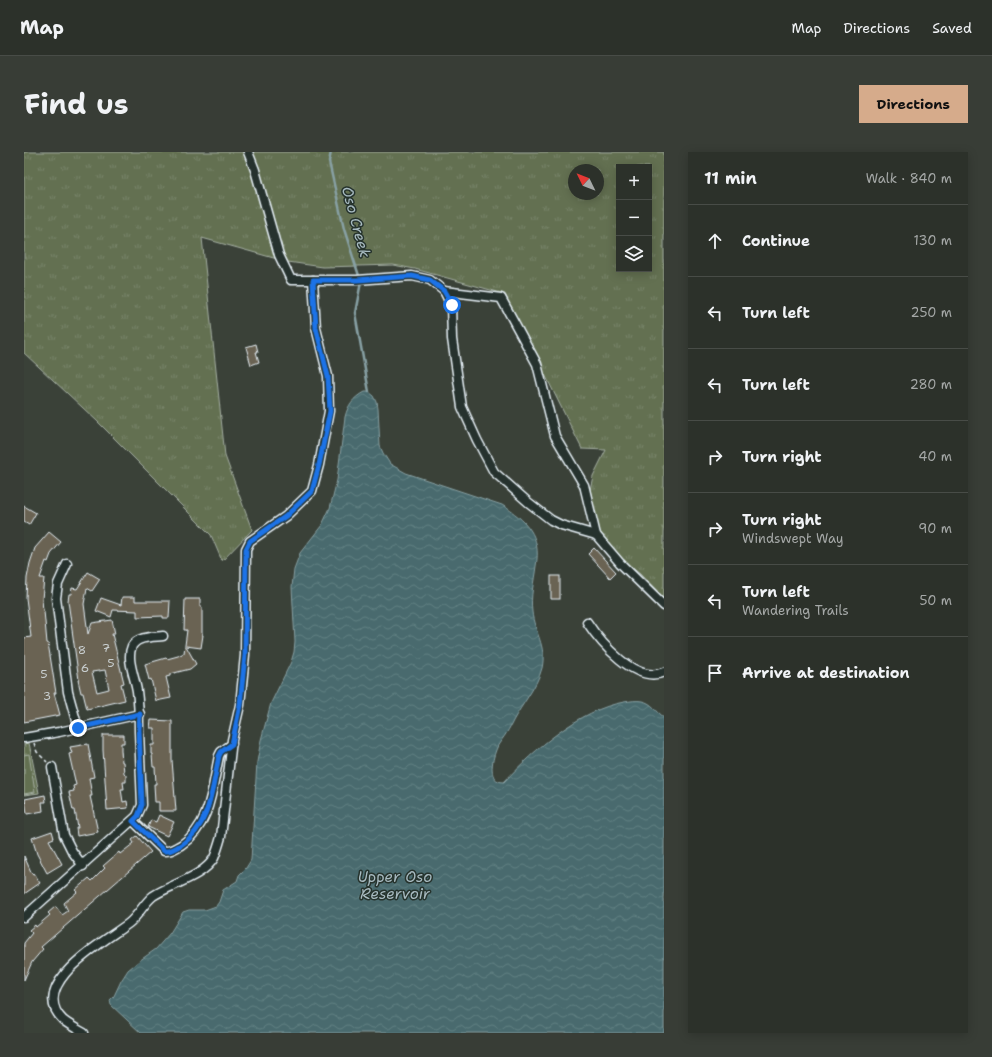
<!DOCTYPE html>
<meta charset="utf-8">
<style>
body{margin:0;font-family:"Shantell Sans",sans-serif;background:#383d36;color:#f1f3f6}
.controls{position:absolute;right:12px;top:12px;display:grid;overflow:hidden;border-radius:0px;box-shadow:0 2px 10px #0003}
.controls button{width:36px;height:36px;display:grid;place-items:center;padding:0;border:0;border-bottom:1px solid #484c47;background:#2c312a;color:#f1f3f6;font:20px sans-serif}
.compass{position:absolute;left:544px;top:12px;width:36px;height:36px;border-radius:50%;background:#2c312a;box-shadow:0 2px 10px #0003;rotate:313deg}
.stop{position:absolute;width:12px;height:12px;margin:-9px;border:3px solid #1a73e8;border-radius:50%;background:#fff}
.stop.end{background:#1a73e8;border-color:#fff;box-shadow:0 1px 4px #0008}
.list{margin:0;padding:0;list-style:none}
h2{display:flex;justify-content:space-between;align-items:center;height:52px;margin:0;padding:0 16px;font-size:17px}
h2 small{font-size:13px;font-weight:400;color:#a6a9a8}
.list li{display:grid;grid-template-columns:26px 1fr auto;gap:12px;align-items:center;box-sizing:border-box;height:72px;padding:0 16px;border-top:1px solid #484c47}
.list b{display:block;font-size:15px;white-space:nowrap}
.list p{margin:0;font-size:13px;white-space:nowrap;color:#a6a9a8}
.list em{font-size:13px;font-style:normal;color:#a6a9a8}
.icon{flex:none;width:22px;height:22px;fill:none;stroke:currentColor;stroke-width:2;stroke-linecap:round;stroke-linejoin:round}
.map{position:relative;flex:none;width:640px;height:881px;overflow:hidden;border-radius:0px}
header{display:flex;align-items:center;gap:24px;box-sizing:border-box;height:56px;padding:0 20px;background:#2c312a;border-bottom:1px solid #484c47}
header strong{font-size:19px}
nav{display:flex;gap:22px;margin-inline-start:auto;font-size:14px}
.intro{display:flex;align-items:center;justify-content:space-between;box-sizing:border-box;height:96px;padding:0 24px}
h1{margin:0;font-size:28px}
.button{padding:10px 18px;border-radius:0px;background:#d6ab8b;color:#111;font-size:14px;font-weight:700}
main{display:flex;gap:24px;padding:0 24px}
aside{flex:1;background:#2c312a;border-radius:0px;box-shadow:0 2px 10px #0003}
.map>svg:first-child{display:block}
.grass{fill:url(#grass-tufts);stroke:#a6b0a4;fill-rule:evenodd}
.park{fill:url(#park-dots);stroke:#a6b0a4}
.pitch{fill:#637051;stroke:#a6b0a4}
.water{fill:url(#water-waves);stroke:#88a1a5}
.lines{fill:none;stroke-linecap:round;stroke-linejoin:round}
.stream{stroke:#88a1a5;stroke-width:2.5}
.building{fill:#6a6353;stroke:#e8f1f8;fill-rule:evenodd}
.minor-casing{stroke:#e8f1f8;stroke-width:11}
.path{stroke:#e8f1f8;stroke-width:1.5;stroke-dasharray:4 3;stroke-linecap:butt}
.minor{stroke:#26332d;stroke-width:8}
.route{stroke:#1a73e8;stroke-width:5}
.labels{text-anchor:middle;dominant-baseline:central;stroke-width:3;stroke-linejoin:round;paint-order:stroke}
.number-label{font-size:12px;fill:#c8cecf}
.water-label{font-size:15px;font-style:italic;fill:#a8bbc1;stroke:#26332d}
</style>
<header>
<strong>Map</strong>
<nav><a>Map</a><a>Directions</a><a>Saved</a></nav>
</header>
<div class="intro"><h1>Find us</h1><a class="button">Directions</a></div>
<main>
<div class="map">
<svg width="640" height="881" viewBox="0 0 640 881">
<defs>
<pattern id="grass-tufts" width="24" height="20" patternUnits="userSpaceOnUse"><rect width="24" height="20" fill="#637051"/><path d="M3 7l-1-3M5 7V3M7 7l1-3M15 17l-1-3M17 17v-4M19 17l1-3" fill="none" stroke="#79856b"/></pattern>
<pattern id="park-dots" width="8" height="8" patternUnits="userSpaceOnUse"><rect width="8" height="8" fill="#637051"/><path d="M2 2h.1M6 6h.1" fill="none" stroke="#79856b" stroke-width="1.8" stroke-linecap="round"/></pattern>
<pattern id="water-waves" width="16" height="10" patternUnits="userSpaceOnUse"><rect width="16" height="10" fill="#486b6e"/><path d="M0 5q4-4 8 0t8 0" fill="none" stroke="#628183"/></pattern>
</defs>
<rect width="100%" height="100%" fill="#3a4138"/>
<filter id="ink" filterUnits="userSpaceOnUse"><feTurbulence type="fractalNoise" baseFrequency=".025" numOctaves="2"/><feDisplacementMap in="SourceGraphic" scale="8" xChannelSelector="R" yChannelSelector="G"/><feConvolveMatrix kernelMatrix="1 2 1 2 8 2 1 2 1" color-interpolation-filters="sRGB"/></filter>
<g filter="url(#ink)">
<path class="grass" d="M 0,0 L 640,0 L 640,447 L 616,422 L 602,411 L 576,382 L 566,338 L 569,324 L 582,298 L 558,297 L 481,142 L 391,117 L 369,113 L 299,115 L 264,110 L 178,86 L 201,304 L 228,378 L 198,409 L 187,383 L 73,269 L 0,201 ZM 595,15 L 625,15 L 625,117 L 595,117 ZM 550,18 L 574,18 L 574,42 L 550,42 Z"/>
<path class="park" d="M 5,591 L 15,641 L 0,643 L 0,592 Z"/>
<path class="pitch" d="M 5,602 L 11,640 L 0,642 L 0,603 Z"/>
<path class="water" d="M 340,240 L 345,240 L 350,244 L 353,250 L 354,257 L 356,294 L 359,301 L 366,312 L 382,321 L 478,353 C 502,368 518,384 512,414 C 510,430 506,444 508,460 C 510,480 523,494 518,516 C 513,535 498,552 489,569 C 487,573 485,577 483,580 C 480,586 474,591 472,598 C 468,609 463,630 480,630 C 511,597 555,558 600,550 C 606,549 613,548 618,549 C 629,551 632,560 640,565 L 640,881 L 117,881 L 87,853 L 86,848 L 90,844 L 97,829 L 104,818 L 115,809 L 132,797 L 146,781 L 159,760 L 165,758 L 181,758 L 192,754 L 195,750 L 199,738 L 213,729 L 215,723 L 222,716 L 227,708 L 233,610 L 237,588 L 247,551 L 267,510 L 270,500 L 271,490 L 268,435 L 270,417 L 276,401 L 298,373 L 306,356 L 313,328 L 321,265 C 324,253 329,246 340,240 Z"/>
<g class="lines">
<path class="stream" d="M 307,0 L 305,10 L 320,77 L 337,130 L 331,161 L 345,240"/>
</g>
<g class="building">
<path d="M 232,192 L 234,200 L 232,200 L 235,210 L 227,213 L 222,195 Z"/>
<path d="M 0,354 L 12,361 L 5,373 L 0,370 Z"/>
<path d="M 25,380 L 37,390 L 27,402 L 24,410 L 22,409 L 16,426 L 20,426 L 18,447 L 19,459 L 20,459 L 23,491 L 24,491 L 32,541 L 30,541 L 36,563 L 0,570 L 0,486 L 7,485 L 2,446 L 3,426 L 6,411 L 11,396 Z"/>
<path d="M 570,396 L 592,420 L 586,426 L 564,402 Z"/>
<path d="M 64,420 L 76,427 L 68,439 L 63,436 L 60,452 L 64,482 L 68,471 L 88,468 L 91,482 L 88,482 L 100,531 L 97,532 L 101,548 L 63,557 L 59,541 L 57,541 L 54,528 L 55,528 L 44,449 L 45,442 L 47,442 L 48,436 L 53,437 ZM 81,518 L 85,537 L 73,540 L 68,520 Z"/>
<rect x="527" y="424" width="9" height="23"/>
<path d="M 98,445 L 111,445 L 111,449 L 146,449 L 145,466 L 139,466 L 139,464 L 113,465 L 113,459 L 89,458 L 87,465 L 72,459 L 77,446 L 97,453 Z"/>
<path d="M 161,447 L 176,447 L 176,455 L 178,455 L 178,483 L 179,483 L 177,496 L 162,494 L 172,512 L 166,517 L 146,522 L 146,524 L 142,525 L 147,546 L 132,549 L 127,527 L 125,528 L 121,512 L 142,506 L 143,507 L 154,504 L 160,501 L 163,478 L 160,478 Z"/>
<path d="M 127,568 L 148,569 L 148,608 L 152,659 L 135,659 L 135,650 L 131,650 L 130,632 L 132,632 L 131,615 L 129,615 L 128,602 L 127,602 L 127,593 L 130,593 L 130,576 L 126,576 Z"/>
<path d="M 79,583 L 100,583 L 100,591 L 97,591 L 97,598 L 98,610 L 99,610 L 100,621 L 102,623 L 102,630 L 99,630 L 100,637 L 97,637 L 99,650 L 103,649 L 104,656 L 83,658 L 79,598 Z"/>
<path d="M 64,592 L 70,625 L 65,626 L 68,644 L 66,644 L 74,680 L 53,684 L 52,676 L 54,676 L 51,658 L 49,658 L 45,640 L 50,639 L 49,634 L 52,633 L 45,602 L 48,601 L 46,595 Z"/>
<path d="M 21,643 L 22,650 L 18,650 L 19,659 L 3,662 L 1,647 Z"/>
<path d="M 135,663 L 150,670 L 143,684 L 124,675 L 127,668 L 132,670 Z"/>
<path d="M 28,679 L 30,686 L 25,688 L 38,712 L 23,721 L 13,702 L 8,686 Z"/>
<path d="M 113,684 L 127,700 L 17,795 L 19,797 L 8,810 L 0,828 L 0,791 L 8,781 L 5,778 L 11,773 L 12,775 L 26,763 L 24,761 L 31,755 L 32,755 L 38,763 L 44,759 L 40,751 L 53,740 L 51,738 L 65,726 L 68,729 L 81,716 L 79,714 L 95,700 L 96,702 L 110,691 L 108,688 Z"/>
<path d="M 0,704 L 8,722 L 9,721 L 16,731 L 0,742 Z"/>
</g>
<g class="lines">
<defs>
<g id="minor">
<path d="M 224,0 L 231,18 L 255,103 L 267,128 L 333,128 L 388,124 L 406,128 L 420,139 L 427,153 L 428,187 L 438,255 L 453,288 L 470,320 L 504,350 L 527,368 L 537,373 L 572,383 L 596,411 L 640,454"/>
<path d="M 420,139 L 477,146 L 513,212 L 531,284 L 560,333 L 572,383"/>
<path d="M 43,412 L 34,432 L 32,446 L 44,540 L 54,576"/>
<path d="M 563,470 C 576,490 612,533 640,520"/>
<path d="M 0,586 L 35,580 L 116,562"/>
<path d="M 28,615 L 40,683 L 48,699 L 59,714"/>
<path d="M 109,669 L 140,699 C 147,700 151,696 157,693 C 187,673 188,636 195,604 L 197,600 L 208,592"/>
<path d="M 0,765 L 113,664 L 118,653 C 117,628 116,603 115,579 C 115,565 115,553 113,539 C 111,525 102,507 108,494 C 114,484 129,485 139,484"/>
<path d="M 60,881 C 53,877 45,873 39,868 C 2,832 82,789 105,771 C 114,764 120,751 129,744 C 147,732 179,725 190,706 C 193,699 195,692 197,685 L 208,588 L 216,553 L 221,503 L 222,397 L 226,389 L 262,364 L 288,339 L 295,313 L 305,259 L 304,224 L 292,176 L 289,128"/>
</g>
</defs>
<use href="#minor" class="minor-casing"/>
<path class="path" d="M 10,591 L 13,600 L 23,610"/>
<use href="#minor" class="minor"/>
</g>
</g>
<g class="lines" filter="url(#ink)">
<path class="route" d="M 54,576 L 116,562 L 115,577 L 118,653 L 114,664 L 109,669 L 140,699 C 147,700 151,696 157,693 C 187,673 188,636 195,604 L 197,600 L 208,592 L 216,553 L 221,503 L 222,397 L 226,389 L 262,364 L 288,339 L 295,313 L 306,259 L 304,224 L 292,176 L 289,128 L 333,128 L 388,124 L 406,128 L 420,139 L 428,153"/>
</g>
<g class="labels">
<g class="number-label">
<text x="82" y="496">7</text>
<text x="58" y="498">8</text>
<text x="87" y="511">5</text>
<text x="61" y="516">6</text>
<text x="20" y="522">5</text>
<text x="23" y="544">3</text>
</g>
<g class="water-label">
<text transform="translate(332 70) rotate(75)">Oso Creek</text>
<text x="371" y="725">Upper Oso<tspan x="371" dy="17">Reservoir</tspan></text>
</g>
</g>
</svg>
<div class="controls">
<button>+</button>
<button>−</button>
<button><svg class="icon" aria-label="layers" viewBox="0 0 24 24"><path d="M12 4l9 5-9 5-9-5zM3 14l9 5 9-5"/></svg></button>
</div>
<svg class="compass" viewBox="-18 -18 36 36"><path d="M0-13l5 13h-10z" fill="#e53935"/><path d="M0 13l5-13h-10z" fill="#a6a9a8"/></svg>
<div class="stop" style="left:428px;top:153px"></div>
<div class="stop end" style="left:54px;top:576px"></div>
</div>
<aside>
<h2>11 min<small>Walk · 840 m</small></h2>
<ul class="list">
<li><svg class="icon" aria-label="ahead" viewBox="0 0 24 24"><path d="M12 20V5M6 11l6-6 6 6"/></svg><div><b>Continue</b></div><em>130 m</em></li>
<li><svg class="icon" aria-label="left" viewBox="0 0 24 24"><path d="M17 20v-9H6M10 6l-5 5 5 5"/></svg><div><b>Turn left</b></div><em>250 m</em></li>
<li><svg class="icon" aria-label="left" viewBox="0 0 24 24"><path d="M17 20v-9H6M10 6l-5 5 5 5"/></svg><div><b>Turn left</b></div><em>280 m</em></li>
<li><svg class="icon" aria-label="right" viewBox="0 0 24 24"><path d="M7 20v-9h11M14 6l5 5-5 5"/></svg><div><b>Turn right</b></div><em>40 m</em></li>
<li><svg class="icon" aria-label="right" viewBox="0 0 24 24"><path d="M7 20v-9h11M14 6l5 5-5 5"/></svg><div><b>Turn right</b><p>Windswept Way</p></div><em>90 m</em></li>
<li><svg class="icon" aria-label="left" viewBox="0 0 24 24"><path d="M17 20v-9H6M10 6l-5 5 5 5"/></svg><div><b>Turn left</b><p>Wandering Trails</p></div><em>50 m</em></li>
<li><svg class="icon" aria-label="arrive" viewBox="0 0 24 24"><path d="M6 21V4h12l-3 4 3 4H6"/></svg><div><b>Arrive at destination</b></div></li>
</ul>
</aside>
</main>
